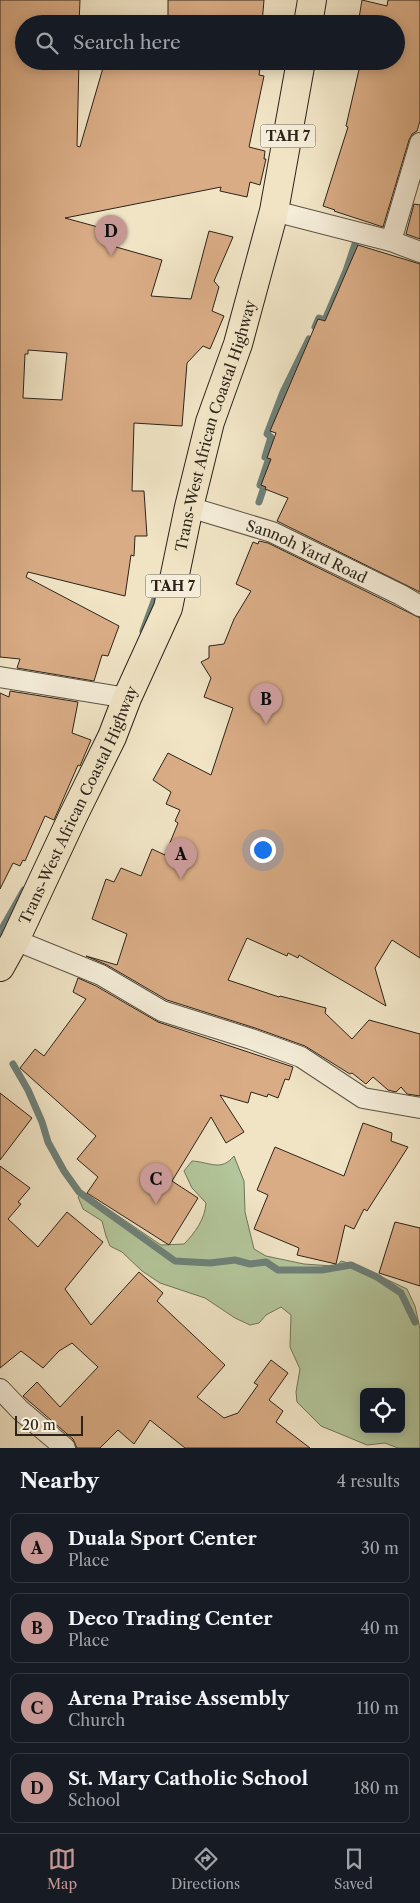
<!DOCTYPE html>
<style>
body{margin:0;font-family:"Libre Caslon Text",serif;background:#20242c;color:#f1f3f6}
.controls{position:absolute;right:15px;bottom:15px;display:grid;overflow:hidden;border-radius:8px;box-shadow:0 2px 12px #0003}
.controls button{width:45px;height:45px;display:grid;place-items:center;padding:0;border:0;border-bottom:1px solid #363941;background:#171b24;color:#f1f3f6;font:25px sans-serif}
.scale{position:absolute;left:15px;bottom:12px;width:68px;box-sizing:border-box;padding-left:5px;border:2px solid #2c241a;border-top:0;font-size:14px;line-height:18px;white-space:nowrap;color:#2c241a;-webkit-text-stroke:4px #f5edd9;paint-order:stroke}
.you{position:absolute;left:262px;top:849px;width:18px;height:18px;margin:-12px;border:4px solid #fff;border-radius:50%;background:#1a73e8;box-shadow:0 0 0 8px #1a73e833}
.badge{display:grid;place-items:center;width:32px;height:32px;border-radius:50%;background:#c59692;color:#111;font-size:16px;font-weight:700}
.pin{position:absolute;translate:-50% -41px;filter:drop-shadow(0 1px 2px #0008)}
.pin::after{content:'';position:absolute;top:26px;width:18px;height:15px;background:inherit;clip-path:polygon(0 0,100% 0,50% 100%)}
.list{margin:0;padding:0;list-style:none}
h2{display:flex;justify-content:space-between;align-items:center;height:65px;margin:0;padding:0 20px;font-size:21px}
h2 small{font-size:16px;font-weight:400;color:#9ea1a6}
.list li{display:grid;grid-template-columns:32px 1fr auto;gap:15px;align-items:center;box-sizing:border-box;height:70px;margin:0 10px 10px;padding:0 10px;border:1px solid #363941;border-radius:8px}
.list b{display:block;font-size:19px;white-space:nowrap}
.list p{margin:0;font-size:16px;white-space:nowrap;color:#9ea1a6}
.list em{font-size:16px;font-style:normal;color:#9ea1a6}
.icon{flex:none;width:28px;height:28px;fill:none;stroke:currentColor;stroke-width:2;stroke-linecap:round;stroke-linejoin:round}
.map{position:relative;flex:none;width:420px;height:1448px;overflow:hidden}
.search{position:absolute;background:#171b24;box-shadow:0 2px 12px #0003;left:15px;right:15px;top:15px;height:55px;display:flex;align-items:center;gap:12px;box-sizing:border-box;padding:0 18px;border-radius:28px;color:#9ea1a6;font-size:19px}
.sheet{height:385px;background:#171b24}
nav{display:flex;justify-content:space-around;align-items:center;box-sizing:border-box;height:70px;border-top:1px solid #363941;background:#171b24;font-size:14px;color:#9ea1a6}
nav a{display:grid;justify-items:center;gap:2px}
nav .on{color:#c59692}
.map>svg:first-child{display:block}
.green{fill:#b3c59a;stroke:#70745a;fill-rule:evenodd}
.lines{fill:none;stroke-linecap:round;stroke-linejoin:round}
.stream{stroke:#6e8078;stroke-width:7}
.building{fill:#d9ac85;stroke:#2c241a;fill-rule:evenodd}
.street-casing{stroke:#5d5445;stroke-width:22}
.highway-casing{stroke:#2c241a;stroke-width:30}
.street{stroke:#f5edd9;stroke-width:20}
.highway{stroke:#f0e4c5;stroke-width:28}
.labels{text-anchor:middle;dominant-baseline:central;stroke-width:4;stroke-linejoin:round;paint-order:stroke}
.shield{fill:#f5edd9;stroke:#686053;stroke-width:1}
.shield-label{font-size:14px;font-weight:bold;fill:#2c241a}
.street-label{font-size:15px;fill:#2c241a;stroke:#f5edd9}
</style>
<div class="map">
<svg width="420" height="1448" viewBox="0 0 420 1448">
<rect width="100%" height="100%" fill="#f0e4c5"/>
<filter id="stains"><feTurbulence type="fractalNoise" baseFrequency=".004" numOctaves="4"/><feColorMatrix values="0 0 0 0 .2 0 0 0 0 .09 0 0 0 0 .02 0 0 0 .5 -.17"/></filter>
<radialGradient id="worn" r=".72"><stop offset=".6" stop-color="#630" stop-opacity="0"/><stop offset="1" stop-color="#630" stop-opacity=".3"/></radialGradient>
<path class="green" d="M 234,1156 L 244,1181 L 245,1212 L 254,1249 L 266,1256 L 304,1264 L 333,1266 L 338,1265 L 341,1261 L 356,1265 L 407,1289 L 415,1306 L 420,1329 L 420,1448 L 398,1448 L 385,1443 L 367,1445 L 321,1426 L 297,1402 L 296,1392 L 300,1369 L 290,1347 L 291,1315 L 281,1307 L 266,1315 L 259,1323 L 250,1325 L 235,1318 L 205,1298 L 160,1283 L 142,1271 L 122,1252 L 110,1246 L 106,1236 L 102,1221 L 83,1209 L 78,1197 L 83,1192 L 161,1245 L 184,1244 C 195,1233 205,1219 206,1203 L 192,1188 L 184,1171 L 192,1161 C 210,1162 221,1172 234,1156 ZM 364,1392 L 401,1392 L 401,1429 L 364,1429 Z"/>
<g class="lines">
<g class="stream">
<path d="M 315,327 L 319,318 L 325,320 L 346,271 L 355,244"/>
<path d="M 259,502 L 264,487 L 260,485 L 269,458 L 265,457 L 271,437 L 267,434 L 283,392 L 309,339"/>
<path d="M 143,631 L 160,585"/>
<path d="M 0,932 L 24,890"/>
<path d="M 13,1064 L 28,1090 L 42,1122 L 48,1142 L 64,1171 L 79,1192 L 175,1261 L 210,1263 L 235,1260 L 250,1264 L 266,1262 L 278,1270 L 322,1270 L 351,1265 L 377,1277 L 401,1293 L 415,1322"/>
</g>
</g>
<g class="building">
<path d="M 0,0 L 80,0 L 79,24 L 24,24 L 24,61 L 79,61 L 77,146 L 80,147 L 105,61 L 261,61 L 259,75 L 264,76 L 249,147 L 265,151 L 264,159 L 266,159 L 260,185 L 250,182 L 247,197 L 220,191 L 221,187 L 65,218 L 120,233 L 116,247 L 162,260 L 151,296 L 191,299 L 209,231 L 233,237 L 214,281 L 219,287 L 212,311 L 224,316 L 210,349 L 203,346 L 187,363 L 182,426 L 134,423 L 132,491 L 144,491 L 147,536 L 135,536 L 134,556 L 131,555 L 125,596 L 28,572 L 26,577 L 119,626 L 108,656 L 102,655 L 94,681 L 17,668 L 20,659 L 0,657 ZM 28,350 L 67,353 L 62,400 L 23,398 L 25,354 L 28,354 Z"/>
<path d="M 168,0 L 264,0 L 262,24 L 210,22 L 210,24 L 168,24 Z"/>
<path d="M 362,0 L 387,6 L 388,0 L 420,0 L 420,121 L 417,131 L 412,134 L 409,140 L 383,227 L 334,211 L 335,210 L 323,206 L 348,127 L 346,126 L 361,61 L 396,61 L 396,24 L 358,24 Z"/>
<path d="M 414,204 L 420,205 L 420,239 L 406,234 Z"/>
<path d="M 358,245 L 420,264 L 420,592 L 277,521 L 288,498 L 265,489 L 266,487 L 261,485 L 271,459 L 267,458 L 276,433 L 270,431 L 318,319 L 325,321 Z"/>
<path d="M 259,541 L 268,543 L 420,618 L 420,958 L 392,940 L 375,968 L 386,1006 L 299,955 L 298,958 L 288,953 L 287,956 L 247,938 L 228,980 L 279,997 L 280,996 L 326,1008 L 325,1013 L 352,1039 L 369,1020 L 420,1034 L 420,1096 L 407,1094 L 401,1087 L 396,1092 L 388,1090 L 373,1077 L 366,1084 L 352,1073 L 350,1074 L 305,1046 L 255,1028 L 167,1000 L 107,965 L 86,956 L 117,965 L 127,934 L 92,919 L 106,879 L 114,882 L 121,868 L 141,876 L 152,849 L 165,855 L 178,823 L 175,821 L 180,810 L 166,804 L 171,792 L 153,780 L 168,753 L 211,775 L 233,708 L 204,697 L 211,678 L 201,662 L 209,658 L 209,646 L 224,644 L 234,619 L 251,591 L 236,584 L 253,542 L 258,544 Z"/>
<path d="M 10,691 L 78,702 L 72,733 L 91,740 L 80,766 L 78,765 L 54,820 L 45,816 L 25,861 L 23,860 L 20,866 L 13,863 L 0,889 L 0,693 L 9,697 Z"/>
<path d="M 78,978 L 96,986 L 158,1022 L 293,1067 L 289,1080 L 285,1079 L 278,1098 L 268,1094 L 267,1097 L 251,1092 L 248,1103 L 220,1095 L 244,1132 L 226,1143 L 211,1117 L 172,1181 L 198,1198 L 169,1245 L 87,1193 L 98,1177 L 77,1159 L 96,1136 L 20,1068 L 35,1049 L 44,1056 L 86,999 L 73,992 Z"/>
<path d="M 0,1093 L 32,1118 L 0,1160 Z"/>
<path d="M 363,1123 L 392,1133 L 391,1141 L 408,1147 L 367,1211 L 364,1209 L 354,1229 L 345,1225 L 336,1264 L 297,1255 L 299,1248 L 254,1229 L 268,1195 L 257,1190 L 275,1147 L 344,1176 Z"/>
<path d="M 0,1166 L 30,1188 L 18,1202 L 21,1204 L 8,1219 L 38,1247 L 67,1212 L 103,1242 L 65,1289 L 91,1325 L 139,1272 L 163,1293 L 157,1301 L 225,1365 L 197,1397 L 224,1418 L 238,1413 L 258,1385 L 254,1383 L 271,1360 L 288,1373 L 269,1400 L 283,1411 L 276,1422 L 310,1448 L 185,1448 L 150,1420 L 134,1444 L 118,1430 L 100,1448 L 77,1448 L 73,1439 L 23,1396 L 37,1382 L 60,1407 L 98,1367 L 72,1343 L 59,1351 L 43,1368 L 21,1351 L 0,1368 Z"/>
<path d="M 395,1222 L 420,1228 L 420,1286 L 379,1273 Z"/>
</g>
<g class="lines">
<defs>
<g id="street">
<path d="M 274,211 L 391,241 L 420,252"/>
<path d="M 391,241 L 420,143"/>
<path id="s1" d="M 189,507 L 272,532 L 401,595 L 420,606"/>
<path d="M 0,677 L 127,698"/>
<path d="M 15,940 L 101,975 L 162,1011 L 251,1039 L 301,1057 L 363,1098 L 420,1108"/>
<path d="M 0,1389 L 20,1410 L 65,1448"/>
</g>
<g id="highway">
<path d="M 308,24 L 312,0"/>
<path id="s2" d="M 0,967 L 15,940 L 73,816 L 112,737 L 127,698 L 168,608 L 189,507 L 210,422 L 238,344 L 274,211 L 301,61"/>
</g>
</defs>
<use href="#street" class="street-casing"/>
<use href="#highway" class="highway-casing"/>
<use href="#street" class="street"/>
<use href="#highway" class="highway"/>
</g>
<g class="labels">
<g class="shield">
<rect x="260.5" y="124.5" width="55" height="23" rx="4"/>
<rect x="145.5" y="574.5" width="55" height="23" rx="4"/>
</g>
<g class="shield-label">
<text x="288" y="136">TAH 7</text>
<text x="173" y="586">TAH 7</text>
</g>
<g class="street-label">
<text stroke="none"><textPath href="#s2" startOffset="585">Trans-West African Coastal Highway</textPath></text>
<text stroke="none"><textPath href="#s1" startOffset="126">Sannoh Yard Road</textPath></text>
<text stroke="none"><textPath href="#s2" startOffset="180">Trans-West African Coastal Highway</textPath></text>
</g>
</g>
<rect width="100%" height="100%" filter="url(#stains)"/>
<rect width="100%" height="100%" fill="url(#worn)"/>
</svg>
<div class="controls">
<button><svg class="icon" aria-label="locate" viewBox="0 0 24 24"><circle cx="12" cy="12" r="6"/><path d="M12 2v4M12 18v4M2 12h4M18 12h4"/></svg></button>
</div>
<div class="scale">20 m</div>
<div class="you"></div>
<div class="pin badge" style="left:181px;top:879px">A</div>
<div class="pin badge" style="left:266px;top:724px">B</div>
<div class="pin badge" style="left:156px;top:1204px">C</div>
<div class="pin badge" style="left:111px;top:256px">D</div>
<div class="search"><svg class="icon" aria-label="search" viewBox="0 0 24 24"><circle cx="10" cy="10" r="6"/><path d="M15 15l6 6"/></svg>Search here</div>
</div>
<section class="sheet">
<h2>Nearby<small>4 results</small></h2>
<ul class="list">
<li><span class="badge">A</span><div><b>Duala Sport Center</b><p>Place</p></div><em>30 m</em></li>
<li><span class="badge">B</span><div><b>Deco Trading Center</b><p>Place</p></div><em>40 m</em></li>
<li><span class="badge">C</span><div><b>Arena Praise Assembly</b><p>Church</p></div><em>110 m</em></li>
<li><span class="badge">D</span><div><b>St. Mary Catholic School</b><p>School</p></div><em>180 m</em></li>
</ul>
</section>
<nav>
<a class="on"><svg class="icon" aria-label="map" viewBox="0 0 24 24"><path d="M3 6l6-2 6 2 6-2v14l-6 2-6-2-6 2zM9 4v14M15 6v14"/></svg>Map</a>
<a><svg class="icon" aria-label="directions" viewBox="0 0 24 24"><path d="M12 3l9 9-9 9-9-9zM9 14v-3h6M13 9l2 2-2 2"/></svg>Directions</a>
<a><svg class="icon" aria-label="saved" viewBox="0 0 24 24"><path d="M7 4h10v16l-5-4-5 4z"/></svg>Saved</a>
</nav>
